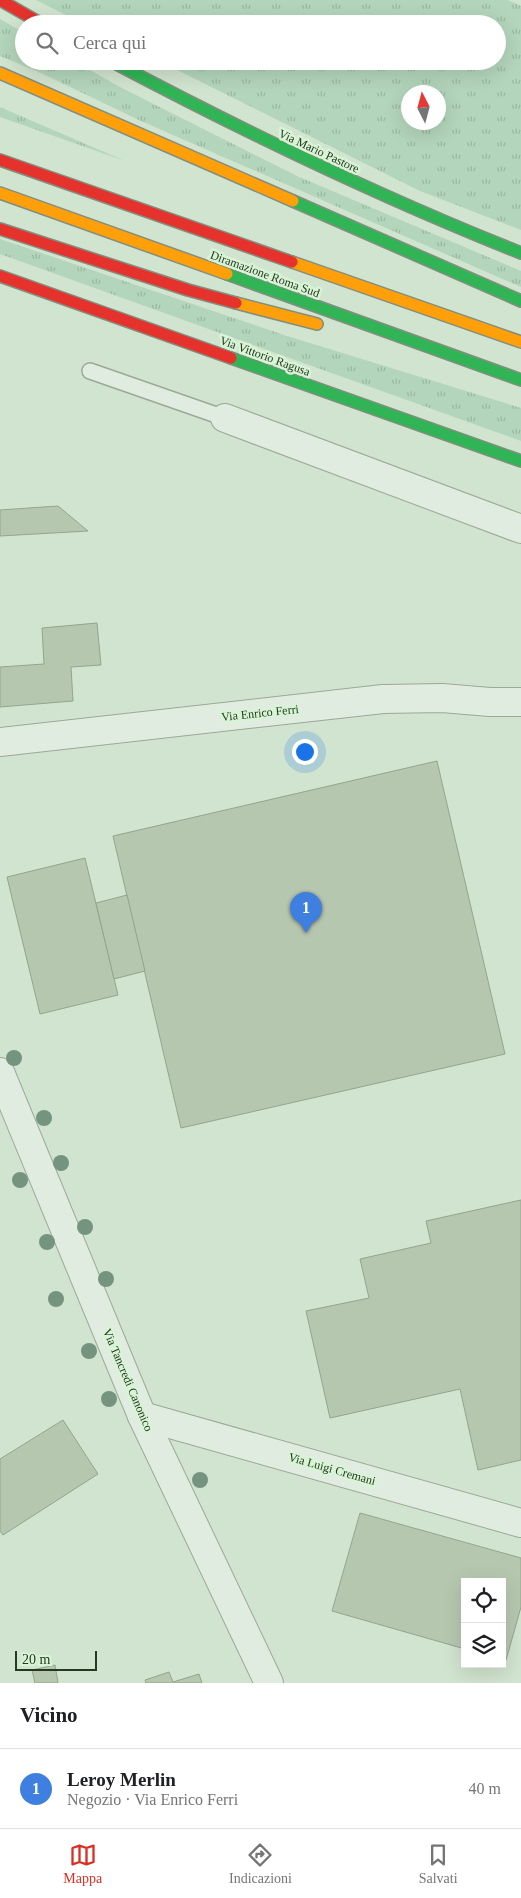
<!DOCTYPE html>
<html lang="it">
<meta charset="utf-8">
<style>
body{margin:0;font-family:Georgia,serif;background:#f6f6f6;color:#202124}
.controls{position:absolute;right:15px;bottom:15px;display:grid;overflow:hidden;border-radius:0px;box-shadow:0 5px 20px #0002}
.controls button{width:45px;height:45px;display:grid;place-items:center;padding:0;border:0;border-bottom:1px solid #e0e0e0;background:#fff;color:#202124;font:25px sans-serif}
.compass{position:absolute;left:401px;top:85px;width:45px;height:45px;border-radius:50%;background:#fff;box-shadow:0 5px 20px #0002;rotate:354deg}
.scale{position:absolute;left:15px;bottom:12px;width:82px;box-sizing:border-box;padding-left:5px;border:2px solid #273820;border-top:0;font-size:14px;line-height:18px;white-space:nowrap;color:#273820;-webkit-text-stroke:4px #d8f4d6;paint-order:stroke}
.you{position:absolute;left:304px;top:751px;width:18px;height:18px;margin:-12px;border:4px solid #fff;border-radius:50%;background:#1a73e8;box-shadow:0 0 0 8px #1a73e833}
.badge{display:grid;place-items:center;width:32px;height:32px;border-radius:50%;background:#d93025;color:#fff;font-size:16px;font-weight:700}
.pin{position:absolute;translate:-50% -41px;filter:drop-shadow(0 1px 2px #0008)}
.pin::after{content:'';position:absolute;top:26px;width:18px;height:15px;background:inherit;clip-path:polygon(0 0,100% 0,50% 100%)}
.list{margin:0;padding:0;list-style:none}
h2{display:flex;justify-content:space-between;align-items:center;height:65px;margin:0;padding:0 20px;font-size:21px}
h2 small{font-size:16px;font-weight:400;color:#757577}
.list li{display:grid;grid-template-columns:32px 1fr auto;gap:15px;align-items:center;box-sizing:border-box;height:80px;padding:0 20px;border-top:1px solid #e0e0e0}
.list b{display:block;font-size:19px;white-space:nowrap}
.list p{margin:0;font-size:16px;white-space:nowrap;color:#757577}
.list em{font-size:16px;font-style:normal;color:#757577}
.icon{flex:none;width:28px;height:28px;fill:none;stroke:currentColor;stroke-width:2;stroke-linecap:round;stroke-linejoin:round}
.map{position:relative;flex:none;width:521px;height:1683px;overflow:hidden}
.search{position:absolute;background:#fff;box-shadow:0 5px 20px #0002;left:15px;right:15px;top:15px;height:55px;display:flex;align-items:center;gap:12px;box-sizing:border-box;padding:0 18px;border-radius:28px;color:#757577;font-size:19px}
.sheet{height:145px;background:#fff}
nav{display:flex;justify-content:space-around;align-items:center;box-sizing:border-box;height:70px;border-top:1px solid #e0e0e0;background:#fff;font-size:14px;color:#757577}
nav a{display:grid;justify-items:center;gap:2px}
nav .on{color:#d93025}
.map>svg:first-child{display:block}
.grass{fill:url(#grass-tufts);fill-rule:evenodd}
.building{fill:#b6c7b0;stroke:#94a48e}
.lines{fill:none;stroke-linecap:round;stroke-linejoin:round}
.lane-casing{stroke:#9ba997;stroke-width:18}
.street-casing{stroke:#9ba997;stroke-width:30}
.fast-casing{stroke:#828f7f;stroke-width:14}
.slow-casing{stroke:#828f7f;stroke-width:14}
.jam-casing{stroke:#828f7f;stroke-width:14}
.lane{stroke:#e1ece0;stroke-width:15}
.street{stroke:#e1ece0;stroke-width:28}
.fast{stroke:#30b455;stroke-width:11}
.slow{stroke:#ff9f0a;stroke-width:11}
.jam{stroke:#e5322d;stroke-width:11}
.tree{fill:#74947f}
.labels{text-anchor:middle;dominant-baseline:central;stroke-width:5;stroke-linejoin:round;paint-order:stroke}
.street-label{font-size:12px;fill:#273820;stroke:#d8f4d6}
</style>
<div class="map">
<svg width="521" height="1683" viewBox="0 0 521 1683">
<defs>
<pattern id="grass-tufts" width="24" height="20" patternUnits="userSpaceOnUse" patternTransform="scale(1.25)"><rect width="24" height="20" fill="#b3d5bb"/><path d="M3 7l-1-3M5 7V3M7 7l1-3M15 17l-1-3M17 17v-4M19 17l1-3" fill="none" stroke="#9ab8a0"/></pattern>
</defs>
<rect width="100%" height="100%" fill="#d1e4cf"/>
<g class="grass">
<path d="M 36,0 L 508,0 L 521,6 L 521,230 L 420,191 L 159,61 L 497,61 L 497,24 L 84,24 ZM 438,92 L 438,122 L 408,122 L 408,92 Z"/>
<path d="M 0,19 L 24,33 L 24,61 L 74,61 L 122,88 L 297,176 L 521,271 L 521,287 L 141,121 L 41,73 L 0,56 Z"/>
<path d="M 0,107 L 125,161 L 0,117 Z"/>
<path d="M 0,239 L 287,336 L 521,408 L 521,441 L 0,254 Z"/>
</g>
<g class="building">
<path d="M 58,506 L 88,531 L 0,536 L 0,510 Z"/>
<path d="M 97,623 L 101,665 L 71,667 L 73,701 L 0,707 L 0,667 L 44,664 L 42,628 Z"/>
<path d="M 437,761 L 505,1054 L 181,1128 L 113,836 Z"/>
<path d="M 85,858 L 118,995 L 40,1014 L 7,877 Z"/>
<path d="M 127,895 L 145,971 L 114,979 L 96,903 Z"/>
<path d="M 521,1200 L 521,1460 L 478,1470 L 460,1389 L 330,1418 L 306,1311 L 369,1298 L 360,1259 L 431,1243 L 426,1221 Z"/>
<path d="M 63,1420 L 98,1474 L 3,1535 L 0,1531 L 0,1459 Z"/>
<path d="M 360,1513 L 521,1558 L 521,1607 L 506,1660 L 502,1659 L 502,1582 L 465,1582 L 465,1649 L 332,1611 Z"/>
<path d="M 55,1665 L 58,1683 L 35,1683 L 32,1670 Z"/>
<path d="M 169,1672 L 173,1682 L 199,1674 L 202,1683 L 146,1683 L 145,1680 Z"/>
</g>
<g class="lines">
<defs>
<path id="lane" d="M 90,371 L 225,418"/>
<g id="street">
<path d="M 225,418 L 521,529"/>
<path d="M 0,742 L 383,699 L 442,698 L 490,702 L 521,702"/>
<path d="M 0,1072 L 142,1416 L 269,1683"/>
<path d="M 142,1416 L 521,1523"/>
</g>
<g id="fast">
<path d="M 111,61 C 245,132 380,197 521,253"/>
<path d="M 293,201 L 521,301"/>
<path d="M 227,274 L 521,380"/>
<path d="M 231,358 L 521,461"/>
</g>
<g id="slow">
<path d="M 0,73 L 293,201"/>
<path d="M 0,193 L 227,274"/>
<path d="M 292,262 L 521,342"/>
<path d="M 236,303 L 317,324"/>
</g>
<g id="jam">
<path d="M 0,0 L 42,24"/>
<path d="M 0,160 L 292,262"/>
<path d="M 0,229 L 188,290 L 236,303"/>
<path d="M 0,276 L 231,358"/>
</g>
</defs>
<use href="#lane" class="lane-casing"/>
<use href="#street" class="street-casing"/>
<use href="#fast" class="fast-casing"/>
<use href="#slow" class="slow-casing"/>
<use href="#jam" class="jam-casing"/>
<use href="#lane" class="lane"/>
<use href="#street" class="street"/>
<use href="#fast" class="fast"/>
<use href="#slow" class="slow"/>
<use href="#jam" class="jam"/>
</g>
<g class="tree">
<circle cx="14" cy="1058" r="8"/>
<circle cx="44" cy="1118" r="8"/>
<circle cx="61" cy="1163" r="8"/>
<circle cx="20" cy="1180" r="8"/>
<circle cx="85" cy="1227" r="8"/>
<circle cx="47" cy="1242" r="8"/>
<circle cx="106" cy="1279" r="8"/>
<circle cx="56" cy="1299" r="8"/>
<circle cx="89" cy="1351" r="8"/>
<circle cx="109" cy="1399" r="8"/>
<circle cx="200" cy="1480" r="8"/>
</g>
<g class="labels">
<g class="street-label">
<text transform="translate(319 151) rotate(25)">Via Mario Pastore</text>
<text transform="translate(265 274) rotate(20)">Diramazione Roma Sud</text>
<text transform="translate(265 356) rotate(20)">Via Vittorio Ragusa</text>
<text transform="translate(260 713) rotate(-6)">Via Enrico Ferri</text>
<text transform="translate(128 1380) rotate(67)">Via Tancredi Canonico</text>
<text transform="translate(332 1469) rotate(16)">Via Luigi Cremani</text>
</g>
</g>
</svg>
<div class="controls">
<button><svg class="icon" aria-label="locate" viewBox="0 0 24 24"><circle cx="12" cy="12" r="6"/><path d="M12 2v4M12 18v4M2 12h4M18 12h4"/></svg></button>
<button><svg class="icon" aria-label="layers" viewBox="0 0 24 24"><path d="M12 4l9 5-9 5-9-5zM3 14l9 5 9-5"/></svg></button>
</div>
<svg class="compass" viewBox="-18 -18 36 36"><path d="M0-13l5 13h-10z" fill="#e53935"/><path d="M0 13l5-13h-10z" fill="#757577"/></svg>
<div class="scale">20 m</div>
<div class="you"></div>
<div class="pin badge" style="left:306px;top:933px;background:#3f7fe0">1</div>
<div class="search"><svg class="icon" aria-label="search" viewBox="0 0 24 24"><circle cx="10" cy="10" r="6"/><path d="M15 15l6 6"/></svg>Cerca qui</div>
</div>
<section class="sheet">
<h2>Vicino<small></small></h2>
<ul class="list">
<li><span class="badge" style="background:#3f7fe0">1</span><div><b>Leroy Merlin</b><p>Negozio · Via Enrico Ferri</p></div><em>40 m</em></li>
</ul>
</section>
<nav>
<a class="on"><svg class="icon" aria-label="map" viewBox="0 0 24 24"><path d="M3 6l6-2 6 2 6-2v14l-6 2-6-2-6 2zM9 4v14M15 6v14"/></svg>Mappa</a>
<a><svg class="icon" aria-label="directions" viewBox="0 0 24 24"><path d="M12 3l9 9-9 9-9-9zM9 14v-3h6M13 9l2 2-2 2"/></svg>Indicazioni</a>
<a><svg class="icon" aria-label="saved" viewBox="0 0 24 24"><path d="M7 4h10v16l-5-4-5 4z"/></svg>Salvati</a>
</nav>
